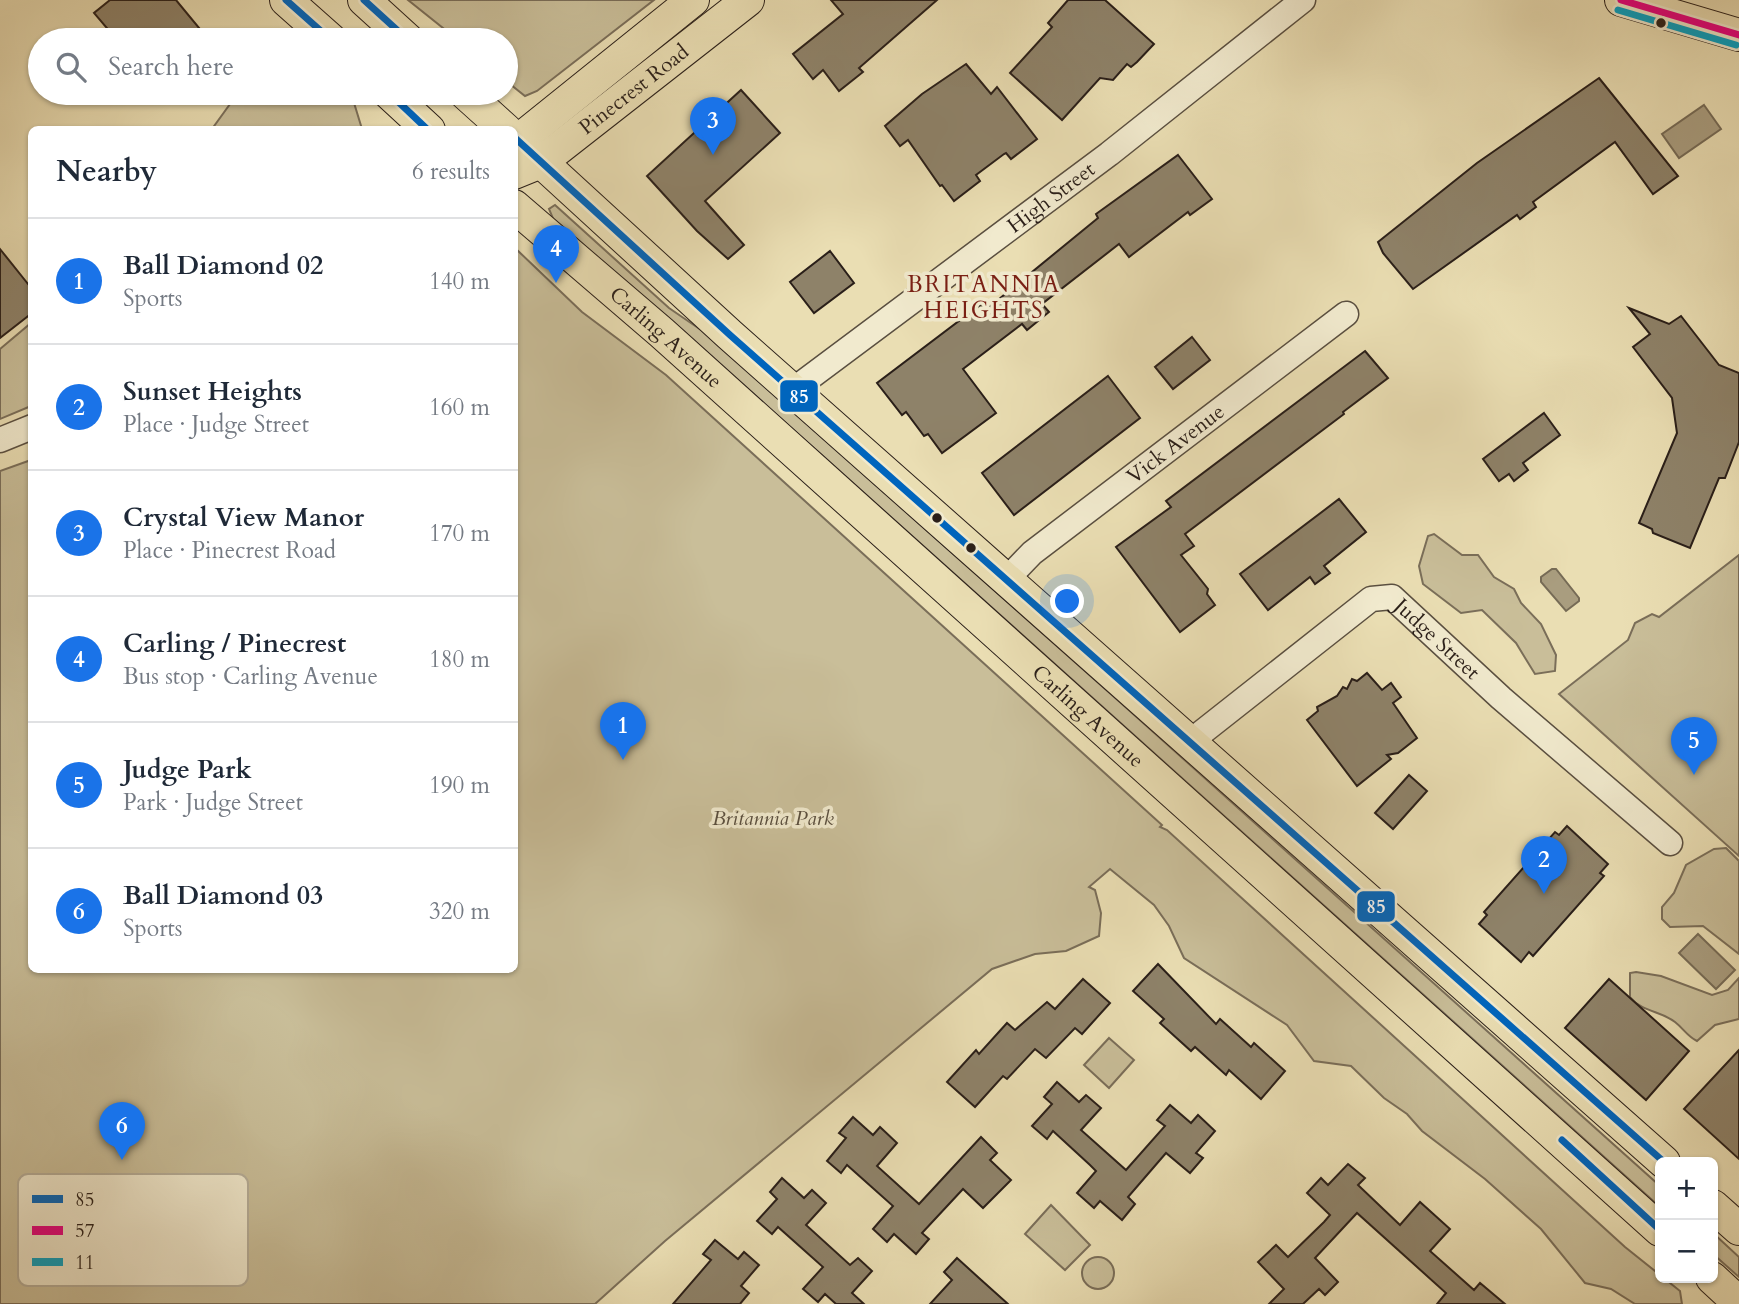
<!DOCTYPE html>
<meta charset="utf-8">
<style>
body{margin:0;font-family:Cardo,serif;background:#f2f2f3;color:#1f2937}
.controls{position:absolute;right:21px;bottom:21px;display:grid;overflow:hidden;border-radius:10px;box-shadow:0 2px 5px #0004}
.controls button{width:63px;height:63px;display:grid;place-items:center;padding:0;border:0;border-bottom:2px solid #e0e1e3;background:#fff;color:#1f2937;font:35px sans-serif}
.you{position:absolute;left:1068px;top:602px;width:24px;height:24px;margin:-18px;border:5px solid #fff;border-radius:50%;background:#1a73e8;box-shadow:0 0 0 10px #1a73e833}
.badge{display:grid;place-items:center;width:46px;height:46px;border-radius:50%;background:#1a73e8;color:#fff;font-size:23px;font-weight:700}
.pin{position:absolute;translate:-50% -58px;filter:drop-shadow(0 2px 4px #0008)}
.pin::after{content:'';position:absolute;top:37px;width:24px;height:21px;background:inherit;clip-path:polygon(0 0,100% 0,50% 100%)}
.list{margin:0;padding:0;list-style:none}
h2{display:flex;justify-content:space-between;align-items:center;height:91px;margin:0;padding:0 28px;font-size:30px}
h2 small{font-size:23px;font-weight:400;color:#747a83}
.list li{display:grid;grid-template-columns:46px 1fr auto;gap:21px;align-items:center;box-sizing:border-box;height:126px;padding:0 28px;border-top:2px solid #e0e1e3}
.list b{display:block;font-size:26px;white-space:nowrap}
.list p{margin:0;font-size:23px;white-space:nowrap;color:#747a83}
.list em{font-size:23px;font-style:normal;color:#747a83}
.icon{flex:none;width:38px;height:38px;fill:none;stroke:currentColor;stroke-width:2;stroke-linecap:round;stroke-linejoin:round}
.map{position:relative;flex:none;width:1739px;height:1304px;overflow:hidden}
.search{position:absolute;background:#fff;box-shadow:0 2px 5px #0004;left:28px;top:28px;width:490px;height:77px;display:flex;align-items:center;gap:18px;box-sizing:border-box;padding:0 24px;border-radius:38px;color:#747a83;font-size:26px}
.panel{position:absolute;background:#fff;box-shadow:0 2px 5px #0004;left:28px;top:126px;width:490px;height:847px;border-radius:10px}
.map>svg:first-child{display:block}
.green{fill:#c9be99;stroke:#7a6e59;stroke-width:2}
.water{fill:#a99d7f;stroke:#766b56;stroke-width:2}
.building{fill:#8e8269;stroke:#2a1f19;stroke-width:2}
.lines{fill:none;stroke-linecap:round;stroke-linejoin:round}
.minor-casing{stroke:#5a4f40;stroke-width:27}
.major-casing{stroke:#2a1f19;stroke-width:34}
.minor{stroke:#f1eace;stroke-width:24}
.major{stroke:#eadeb3;stroke-width:32}
.bus-1-casing{stroke:#f1eace;stroke-width:12}
.bus-2-casing{stroke:#f1eace;stroke-width:12}
.bus-3-casing{stroke:#f1eace;stroke-width:12}
.bus-1{stroke:#0065bd;stroke-width:7}
.bus-2{stroke:#e5007d;stroke-width:7}
.bus-3{stroke:#02a2c5;stroke-width:7}
.bus-dot{fill:#2a1f19;stroke:#f1eace;stroke-width:2.5}
.labels{text-anchor:middle;dominant-baseline:central;stroke-width:7;stroke-linejoin:round;paint-order:stroke}
.street-label{font-size:21px;fill:#2a1f19;stroke:#f1eace}
.park-label{font-size:21px;font-style:italic;fill:#5a4f3f;stroke:#f1eace}
.neighbourhood-label{font-size:23px;letter-spacing:2px;fill:#7a1f14;stroke:#f1eace}
.key{fill:#f1eace;stroke:#b5ad98;stroke-width:2}
.key-label{font-size:19px;fill:#2a1f19}
.line-badge{stroke:#f1eace;stroke-width:2.5}
.badge-label{font-size:19px;text-anchor:middle;font-weight:bold;fill:#fff}
</style>
<div class="map">
<svg width="1739" height="1304" viewBox="0 0 1739 1304">
<rect width="100%" height="100%" fill="#eadeb3"/>
<filter id="stains"><feTurbulence type="fractalNoise" baseFrequency=".00286" numOctaves="4"/><feColorMatrix values="0 0 0 0 .2 0 0 0 0 .09 0 0 0 0 .02 0 0 0 .5 -.17"/></filter>
<radialGradient id="worn" r=".72"><stop offset=".6" stop-color="#630" stop-opacity="0"/><stop offset="1" stop-color="#630" stop-opacity=".3"/></radialGradient>
<g class="green">
<path d="M 408,0 L 654,0 L 537,91 L 525,96 L 506,81 L 506,40 L 458,40 Z"/>
<path d="M 238,93 L 351,93 L 362,129 L 212,129 Z"/>
<path d="M 555,205 L 669,308 L 704,332 C 1024,615 1342,901 1660,1186 L 1660,1207 L 823,456 L 554,221 L 549,209 Z"/>
<path d="M 515,248 L 582,312 L 666,375 L 1162,825 L 1160,827 L 1167,830 L 1625,1247 L 1680,1291 L 1682,1304 L 1635,1304 L 1611,1289 L 1585,1283 L 1541,1229 L 1485,1179 L 1422,1131 L 1407,1114 L 1384,1098 L 1351,1066 L 1314,1061 L 1287,1025 L 1184,958 L 1169,926 L 1154,905 L 1110,869 L 1089,887 L 1095,890 L 1101,913 L 1099,936 L 1066,951 L 1035,954 L 992,969 L 665,1241 L 595,1304 L 0,1304 L 0,471 L 31,460 L 32,970 L 514,970 Z"/>
<path d="M 31,323 L 31,406 L 0,419 L 0,349 Z"/>
<path d="M 1434,534 L 1462,555 L 1478,555 L 1494,577 L 1514,589 L 1521,603 L 1541,624 L 1556,655 L 1555,671 L 1535,674 L 1516,643 L 1482,610 L 1461,613 L 1423,584 L 1419,566 L 1428,536 Z"/>
<path d="M 1739,555 L 1739,856 L 1559,694 L 1628,640 L 1635,623 L 1652,614 L 1659,617 Z"/>
<path d="M 1726,848 L 1739,861 L 1739,954 L 1703,926 L 1670,927 L 1662,919 L 1662,907 L 1674,893 L 1686,865 L 1714,849 Z"/>
<path d="M 1636,972 L 1661,976 L 1712,995 L 1728,990 L 1739,978 L 1739,1019 L 1715,1025 L 1697,1041 C 1687,1036 1684,1029 1675,1022 C 1661,1011 1642,1012 1630,997 L 1630,973 Z"/>
<path d="M 1109,1038 L 1134,1060 L 1109,1088 L 1084,1065 Z"/>
<path d="M 1051,1205 L 1090,1245 L 1065,1270 L 1025,1234 Z"/>
<path d="M 1713,1233 L 1739,1257 L 1739,1277 L 1713,1254 Z"/>
<circle cx="1098" cy="1273" r="16"/>
</g>
<g class="water">
<path d="M 1704,105 L 1721,129 L 1679,158 L 1662,134 Z"/>
<path d="M 1552,569 L 1556,569 L 1579,598 L 1579,601 L 1566,611 L 1541,582 L 1541,577 Z"/>
<path d="M 1698,934 L 1735,970 L 1716,989 L 1679,953 Z"/>
</g>
<g class="building">
<path d="M 110,0 L 176,0 L 209,40 L 117,40 L 94,13 Z"/>
<path d="M 831,0 L 937,0 L 859,68 L 863,72 L 839,91 L 823,70 L 813,79 L 793,54 L 843,14 Z"/>
<path d="M 1068,0 L 1105,0 L 1154,44 L 1137,62 L 1131,67 L 1127,64 L 1113,80 L 1100,78 L 1062,120 L 1010,73 L 1052,27 L 1048,23 Z"/>
<path d="M 966,64 L 991,94 L 997,87 L 1037,139 L 1011,159 L 1006,153 L 1004,154 L 976,175 L 980,181 L 954,201 L 942,185 L 940,186 L 908,140 L 900,146 L 885,126 L 922,94 Z"/>
<path d="M 1599,78 L 1678,176 L 1653,194 L 1615,142 L 1533,202 L 1536,207 L 1520,219 L 1517,215 L 1413,289 L 1383,253 L 1378,242 L 1477,163 Z"/>
<path d="M 741,90 L 780,133 L 705,201 L 744,245 L 728,259 L 697,231 L 647,176 Z"/>
<path d="M 1178,155 L 1212,199 L 1190,215 L 1188,212 L 1129,257 L 1119,244 L 1042,304 L 1049,312 L 1027,330 L 1022,324 L 963,369 L 996,413 L 942,453 L 928,434 L 924,436 L 906,412 L 902,415 L 877,383 L 984,302 L 988,308 L 1098,218 L 1096,214 Z"/>
<path d="M 0,249 L 32,289 L 32,313 L 0,338 Z"/>
<path d="M 830,251 L 854,283 L 814,313 L 790,282 Z"/>
<path d="M 1629,308 L 1669,324 L 1681,316 L 1719,365 L 1739,373 L 1739,442 L 1725,478 L 1719,478 L 1690,548 L 1653,533 L 1652,529 L 1639,523 L 1677,433 L 1672,398 L 1633,347 L 1650,334 Z"/>
<path d="M 1192,337 L 1210,360 L 1173,389 L 1155,367 Z"/>
<path d="M 1365,351 L 1388,378 L 1343,412 L 1344,414 L 1185,534 L 1194,546 L 1181,555 L 1208,589 L 1207,594 L 1215,605 L 1180,632 L 1116,547 L 1171,507 L 1166,501 Z"/>
<path d="M 1108,376 L 1140,418 L 1014,515 L 982,473 Z"/>
<path d="M 1544,413 L 1560,435 L 1523,463 L 1528,470 L 1514,481 L 1509,474 L 1499,481 L 1483,459 Z"/>
<path d="M 1339,499 L 1366,532 L 1324,566 L 1330,573 L 1315,584 L 1310,577 L 1268,610 L 1240,574 Z"/>
<path d="M 1367,673 L 1382,690 L 1391,683 L 1401,697 L 1393,703 L 1417,738 L 1398,753 L 1387,755 L 1391,759 L 1357,786 L 1307,720 L 1318,711 L 1317,707 L 1337,696 L 1343,687 L 1347,689 L 1352,679 L 1357,681 Z"/>
<path d="M 1409,775 L 1427,791 L 1393,829 L 1375,813 Z"/>
<path d="M 1567,826 L 1608,864 L 1600,873 L 1604,876 L 1533,956 L 1529,952 L 1521,962 L 1479,924 L 1487,915 L 1484,912 L 1555,832 L 1559,835 Z"/>
<path d="M 1158,964 L 1216,1024 L 1220,1019 L 1251,1047 L 1254,1043 L 1285,1071 L 1261,1099 L 1229,1070 L 1226,1075 L 1195,1047 L 1191,1051 L 1160,1023 L 1164,1019 L 1133,991 Z"/>
<path d="M 1083,979 L 1110,1003 L 1082,1034 L 1075,1028 L 1046,1058 L 1035,1049 L 1007,1079 L 1003,1076 L 975,1107 L 947,1082 L 976,1050 L 979,1054 L 1007,1023 L 1015,1030 L 1047,1002 L 1055,1009 Z"/>
<path d="M 1609,979 L 1689,1051 L 1646,1100 L 1565,1028 Z"/>
<path d="M 1739,1050 L 1739,1159 L 1684,1109 Z"/>
<path d="M 1057,1082 L 1079,1102 L 1086,1095 L 1101,1108 L 1081,1130 L 1126,1170 L 1165,1126 L 1157,1120 L 1170,1105 L 1191,1123 L 1198,1115 L 1215,1131 L 1196,1153 L 1203,1158 L 1190,1173 L 1166,1153 L 1128,1197 L 1135,1204 L 1122,1220 L 1100,1201 L 1094,1208 L 1077,1193 L 1096,1171 L 1090,1165 L 1053,1131 L 1047,1139 L 1032,1126 L 1052,1104 L 1044,1097 Z"/>
<path d="M 853,1117 L 873,1135 L 880,1127 L 897,1143 L 877,1166 L 919,1204 L 981,1137 L 997,1153 L 990,1160 L 1011,1180 L 983,1208 L 963,1189 L 922,1233 L 929,1239 L 916,1254 L 894,1234 L 887,1242 L 873,1229 L 893,1206 L 847,1165 L 841,1173 L 827,1161 L 846,1138 L 839,1133 Z"/>
<path d="M 1348,1164 L 1365,1178 L 1358,1185 L 1400,1225 L 1420,1202 L 1450,1229 L 1430,1251 L 1474,1290 L 1480,1283 L 1505,1304 L 1437,1304 L 1446,1293 L 1357,1213 L 1315,1258 L 1338,1282 L 1325,1295 L 1319,1289 L 1303,1304 L 1269,1304 L 1284,1289 L 1258,1262 L 1276,1245 L 1288,1257 L 1324,1222 L 1330,1215 L 1307,1193 L 1321,1178 L 1328,1185 Z"/>
<path d="M 782,1178 L 804,1198 L 812,1190 L 826,1203 L 806,1225 L 850,1265 L 858,1258 L 872,1271 L 852,1293 L 864,1304 L 836,1304 L 825,1294 L 818,1302 L 803,1289 L 823,1267 L 778,1227 L 772,1234 L 757,1221 L 777,1199 L 770,1192 Z"/>
<path d="M 715,1240 L 738,1259 L 744,1252 L 759,1265 L 741,1286 L 749,1293 L 740,1304 L 673,1304 L 711,1260 L 703,1254 Z"/>
<path d="M 957,1258 L 979,1278 L 1008,1304 L 930,1304 L 952,1280 L 944,1272 Z"/>
</g>
<g class="lines">
<defs>
<g id="minor">
<path id="s1" d="M 793,390 L 1109,154 L 1303,0"/>
<path d="M 0,440 L 32,427"/>
<path id="s2" d="M 1008,578 L 1032,553 L 1346,314"/>
<path id="s3" d="M 1191,741 L 1371,599 L 1392,597 L 1501,698 L 1670,843"/>
</g>
<g id="major">
<path d="M 286,0 L 331,40"/>
<path d="M 364,0 L 408,40"/>
<path d="M 1621,0 L 1739,35"/>
<path d="M 389,93 L 429,130"/>
<path d="M 465,93 L 506,130"/>
<path d="M 514,137 L 730,335 L 1664,1162"/>
<path d="M 514,144 L 693,0"/>
<path id="s4" d="M 514,173 L 541,162 L 748,0"/>
<path id="s5" d="M 514,206 L 662,333 L 1660,1230"/>
<path d="M 1713,1206 L 1739,1229"/>
<path d="M 1712,1278 L 1739,1303"/>
</g>
</defs>
<use href="#minor" class="minor-casing"/>
<use href="#major" class="major-casing"/>
<use href="#minor" class="minor"/>
<use href="#major" class="major"/>
<defs>
<g id="bus-1">
<path d="M 286,0 L 331,40"/>
<path d="M 364,0 L 408,40"/>
<path d="M 389,93 L 428,130"/>
<path d="M 514,137 L 730,335 L 1664,1162"/>
<path d="M 1562,1140 L 1660,1230"/>
</g>
<path id="bus-2" d="M 1621,0 L 1739,35"/>
<path id="bus-3" d="M 1618,10 L 1736,45"/>
</defs>
<use href="#bus-1" class="bus-1-casing"/>
<use href="#bus-2" class="bus-2-casing"/>
<use href="#bus-3" class="bus-3-casing"/>
<use href="#bus-1" class="bus-1"/>
<use href="#bus-2" class="bus-2"/>
<use href="#bus-3" class="bus-3"/>
</g>
<g class="bus-dot">
<circle cx="1661" cy="23" r="6"/>
<circle cx="937" cy="518" r="6"/>
<circle cx="971" cy="548" r="6"/>
</g>
<g class="labels">
<g class="street-label">
<text stroke="none"><textPath href="#s4" startOffset="147">Pinecrest Road</textPath></text>
<text stroke="none"><textPath href="#s1" startOffset="322">High Street</textPath></text>
<text stroke="none"><textPath href="#s5" startOffset="201">Carling Avenue</textPath></text>
<text stroke="none"><textPath href="#s2" startOffset="215">Vick Avenue</textPath></text>
<text stroke="none"><textPath href="#s3" startOffset="312">Judge Street</textPath></text>
<text stroke="none"><textPath href="#s5" startOffset="768">Carling Avenue</textPath></text>
</g>
<g class="park-label">
<text x="773" y="818">Britannia Park</text>
</g>
<g class="neighbourhood-label">
<text x="984" y="284">BRITANNIA<tspan x="984" dy="26">HEIGHTS</tspan></text>
</g>
</g>
<rect x="18" y="1174" width="230" height="112" rx="10" class="key"/>
<rect x="32" y="1195" width="31" height="8" fill="#0065bd"/>
<rect x="32" y="1226" width="31" height="9" fill="#e5007d"/>
<rect x="32" y="1258" width="31" height="8" fill="#02a2c5"/>
<g class="key-label">
<text x="75" y="1206">85</text>
<text x="75" y="1237">57</text>
<text x="75" y="1269">11</text>
</g>
<g class="line-badge">
<rect x="779" y="379" width="40" height="34" rx="7" fill="#0065bd"/>
<rect x="1356" y="890" width="40" height="33" rx="7" fill="#0065bd"/>
</g>
<g class="badge-label">
<text x="799" y="403">85</text>
<text x="1376" y="913">85</text>
</g>
<rect width="100%" height="100%" filter="url(#stains)"/>
<rect width="100%" height="100%" fill="url(#worn)"/>
</svg>
<div class="controls">
<button>+</button>
<button>−</button>
</div>
<div class="you"></div>
<div class="pin badge" style="left:623px;top:760px">1</div>
<div class="pin badge" style="left:1544px;top:894px">2</div>
<div class="pin badge" style="left:713px;top:155px">3</div>
<div class="pin badge" style="left:556px;top:283px">4</div>
<div class="pin badge" style="left:1694px;top:775px">5</div>
<div class="pin badge" style="left:122px;top:1160px">6</div>
<div class="search"><svg class="icon" aria-label="search" viewBox="0 0 24 24"><circle cx="10" cy="10" r="6"/><path d="M15 15l6 6"/></svg>Search here</div>
<section class="panel">
<h2>Nearby<small>6 results</small></h2>
<ul class="list">
<li><span class="badge">1</span><div><b>Ball Diamond 02</b><p>Sports</p></div><em>140 m</em></li>
<li><span class="badge">2</span><div><b>Sunset Heights</b><p>Place · Judge Street</p></div><em>160 m</em></li>
<li><span class="badge">3</span><div><b>Crystal View Manor</b><p>Place · Pinecrest Road</p></div><em>170 m</em></li>
<li><span class="badge">4</span><div><b>Carling / Pinecrest</b><p>Bus stop · Carling Avenue</p></div><em>180 m</em></li>
<li><span class="badge">5</span><div><b>Judge Park</b><p>Park · Judge Street</p></div><em>190 m</em></li>
<li><span class="badge">6</span><div><b>Ball Diamond 03</b><p>Sports</p></div><em>320 m</em></li>
</ul>
</section>
</div>
